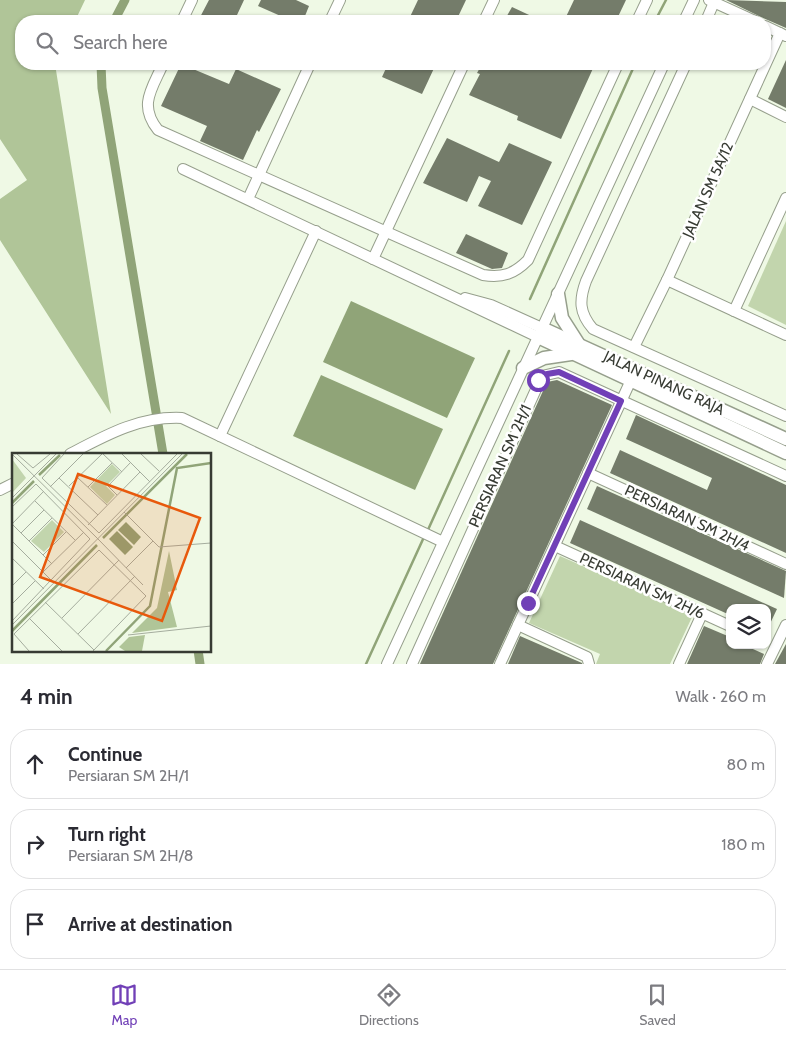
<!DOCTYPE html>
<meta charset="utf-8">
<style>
body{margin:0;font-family:Cabin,sans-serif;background:#f2f2f3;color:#2b2b33}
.controls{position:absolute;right:15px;bottom:15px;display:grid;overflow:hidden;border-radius:10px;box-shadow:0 1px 4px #0004}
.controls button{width:45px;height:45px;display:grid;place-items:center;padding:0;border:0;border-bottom:1px solid #e1e1e2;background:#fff;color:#2b2b33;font:25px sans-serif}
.stop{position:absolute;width:15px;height:15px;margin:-11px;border:4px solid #7140b7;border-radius:50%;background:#fff}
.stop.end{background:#7140b7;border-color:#fff;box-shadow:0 1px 5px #0008}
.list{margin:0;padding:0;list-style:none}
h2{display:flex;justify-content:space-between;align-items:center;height:65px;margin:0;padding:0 20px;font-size:21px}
h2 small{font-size:16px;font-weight:400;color:#7c7c81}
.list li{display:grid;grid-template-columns:32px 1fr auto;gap:15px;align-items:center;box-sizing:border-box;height:70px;margin:0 10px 10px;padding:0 10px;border:1px solid #e1e1e2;border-radius:20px}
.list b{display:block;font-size:19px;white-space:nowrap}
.list p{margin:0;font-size:16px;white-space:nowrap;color:#7c7c81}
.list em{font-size:16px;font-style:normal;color:#7c7c81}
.icon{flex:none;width:28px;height:28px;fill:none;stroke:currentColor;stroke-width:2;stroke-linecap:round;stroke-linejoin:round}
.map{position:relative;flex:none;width:786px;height:664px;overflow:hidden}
.search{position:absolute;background:#fff;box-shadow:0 1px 4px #0004;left:15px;right:15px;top:15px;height:55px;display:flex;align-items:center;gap:12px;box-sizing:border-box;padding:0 18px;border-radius:20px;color:#7c7c81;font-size:19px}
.sheet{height:305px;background:#fff}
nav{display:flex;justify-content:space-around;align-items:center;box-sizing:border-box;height:70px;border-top:1px solid #e1e1e2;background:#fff;font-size:14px;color:#7c7c81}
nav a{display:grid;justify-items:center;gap:2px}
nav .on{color:#7140b7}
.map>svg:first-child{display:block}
.green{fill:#c2d5ad}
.forest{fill:#b0c598}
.water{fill:#90a478}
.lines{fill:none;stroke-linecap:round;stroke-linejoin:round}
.stream{stroke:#90a478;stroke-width:2.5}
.canal{stroke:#90a478;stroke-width:9}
.building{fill:#747c6a}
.minor-casing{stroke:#969f8c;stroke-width:12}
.major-casing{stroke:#969f8c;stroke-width:15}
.minor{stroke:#fff;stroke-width:10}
.major{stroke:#fff;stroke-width:12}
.route{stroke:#7140b7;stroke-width:6}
.labels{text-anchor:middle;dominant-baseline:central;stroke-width:5;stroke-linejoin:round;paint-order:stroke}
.street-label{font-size:15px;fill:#373b33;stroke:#fff}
.inset-river{fill:none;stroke:#90a478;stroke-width:2.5}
.inset-road{fill:none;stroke:#a5ad9e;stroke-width:1}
.view{fill:#e8590c;fill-opacity:0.15;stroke:#e8590c;stroke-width:2.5}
.inset-edge{fill:none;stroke:#373b33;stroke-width:2.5}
</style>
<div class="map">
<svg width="786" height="664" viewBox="0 0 786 664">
<rect width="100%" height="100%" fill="#eff9e5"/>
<g class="green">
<path d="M 786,221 L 786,325 L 748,306 Z"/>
<path d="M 560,556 L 693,615 L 670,664 L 596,664 L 600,654 L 529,623 Z"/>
</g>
<path class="forest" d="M 0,0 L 85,0 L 75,21 L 21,21 L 21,64 L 55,64 L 111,414 L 0,240 L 0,199 L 27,180 L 0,139 Z"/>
<g class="water">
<path d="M 351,301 L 475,358 L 447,418 L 323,362 Z"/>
<path d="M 321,375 L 443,429 L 415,490 L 293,436 Z"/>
</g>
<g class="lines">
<g class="stream">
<path d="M 655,21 L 666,0"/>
<path d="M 530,299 L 635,64"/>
<path d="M 427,532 L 509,351"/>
<path d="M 366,664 L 424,537"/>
</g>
<g class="canal">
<path d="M 114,21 L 125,0"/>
<path d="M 101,64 L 102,88 L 163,454"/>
<path d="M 198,650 L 200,664"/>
</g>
</g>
<g class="building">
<path d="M 209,0 L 244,0 L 237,15 L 249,21 L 198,21 Z"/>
<path d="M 261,0 L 296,0 L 309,6 L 303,21 L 292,21 L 258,6 Z"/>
<path d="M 418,0 L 466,0 L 456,21 L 408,21 Z"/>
<path d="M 574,0 L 626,0 L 616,21 L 564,21 Z"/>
<path d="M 726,0 L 786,2 L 786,28 L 761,17 Z"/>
<path d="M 512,7 L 542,21 L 504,21 Z"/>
<path d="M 786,60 L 786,108 L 768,99 Z"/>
<path d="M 181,64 L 229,84 L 236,69 L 281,89 L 259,132 L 257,130 L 243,160 L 200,141 L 207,126 L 161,106 Z"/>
<path d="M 388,64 L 436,64 L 422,94 L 382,77 Z"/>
<path d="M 482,64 L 595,64 L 561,139 L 517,120 L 518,116 L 469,95 L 480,74 L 477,73 Z"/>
<path d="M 447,138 L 499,162 L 509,143 L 552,162 L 522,225 L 478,206 L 491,181 L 479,176 L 467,202 L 423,183 Z"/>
<path d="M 466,234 L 508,253 L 502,268 L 492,269 L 456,253 Z"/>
<path d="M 557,380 L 612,405 L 493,664 L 420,664 L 547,382 Z"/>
<path d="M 636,415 L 786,485 L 786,553 L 610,473 L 620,450 L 707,490 L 712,478 L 626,439 Z"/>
<path d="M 597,486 L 786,571 L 784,598 L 587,509 Z"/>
<path d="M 580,520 L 777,609 L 767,630 L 767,608 L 730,608 L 730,615 L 570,543 Z"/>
<path d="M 704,626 L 730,637 L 730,645 L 744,645 L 764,654 L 760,664 L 687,664 Z"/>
<path d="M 520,636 L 582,663 L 582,664 L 508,664 Z"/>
<path d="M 786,644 L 786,664 L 775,664 Z"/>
</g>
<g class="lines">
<defs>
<g id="minor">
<path d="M 709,0 L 755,21"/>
<path d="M 182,21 L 192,0"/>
<path d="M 330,21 L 340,0"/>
<path d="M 484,21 L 494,0"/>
<path d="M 637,21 L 647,0"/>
<path d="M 684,21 L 694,0"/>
<path d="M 706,21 L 715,0"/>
<path d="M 765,26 L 786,36"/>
<path d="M 163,64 C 152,89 138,105 158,130 L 483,275 C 503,278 514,274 528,260 L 618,64"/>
<path d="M 686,64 L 586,281 C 579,300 579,313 593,329 L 786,416"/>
<path d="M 750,99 L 786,117"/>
<path d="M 183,169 L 538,337"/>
<path d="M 248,199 L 310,64"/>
<path d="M 373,259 L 464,64"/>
<path d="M 667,280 L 786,335"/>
<path d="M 465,298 L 491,305 L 542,328"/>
<path d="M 734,311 L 786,198"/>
<path d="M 634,347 L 667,280 L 780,33"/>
<path d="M 220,436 L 316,231"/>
<path d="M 70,454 C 106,435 140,416 182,418 L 443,542"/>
<path d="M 588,473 L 786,564"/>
<path d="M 0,490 L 14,483"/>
<path d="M 555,546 L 730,626"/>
<path d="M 518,625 L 587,657 L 589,664"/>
<path d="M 387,664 L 664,64"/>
<path d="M 412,664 L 542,376 L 559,372 L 786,476"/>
<path d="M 500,664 L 631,380"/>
<path d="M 679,664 L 702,614"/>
<path d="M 767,664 L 786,625"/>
</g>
<g id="major">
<path d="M 558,294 L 562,318 L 578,343"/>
<path d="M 542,328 L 786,439"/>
<path d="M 538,337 L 786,453"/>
<path d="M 523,368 L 544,358 L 571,354"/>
</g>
</defs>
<use href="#minor" class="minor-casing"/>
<use href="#major" class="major-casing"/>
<use href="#minor" class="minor"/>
<use href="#major" class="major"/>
</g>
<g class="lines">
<path class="route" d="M 528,603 L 621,401 L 559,372 L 547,374 L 538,380"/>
</g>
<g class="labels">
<g class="street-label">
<text transform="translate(708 190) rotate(-66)">JALAN SM 5A/12</text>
<text transform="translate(664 383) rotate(25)">JALAN PINANG RAJA</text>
<text transform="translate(500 466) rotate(-66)">PERSIARAN SM 2H/1</text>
<text transform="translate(687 518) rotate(25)">PERSIARAN SM 2H/4</text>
<text transform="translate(642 586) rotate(25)">PERSIARAN SM 2H/6</text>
</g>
</g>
<g transform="translate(12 453)">
<rect width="199" height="199" fill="#eff9e5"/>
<path d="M 0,6 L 14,25 L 0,40 ZM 100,11 L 108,19 L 94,33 L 103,42 L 95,51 L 78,34 ZM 40,67 L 52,79 L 32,99 L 19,88 Z" fill="#c2d5ad"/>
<path d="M 157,98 L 165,137 L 156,139 L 165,174 L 120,180 L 145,155 ZM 133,182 L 130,198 L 113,198 L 107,194 L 117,184 Z" fill="#b0c598"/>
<path d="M 114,69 L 129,84 L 122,92 L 106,77 ZM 105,78 L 121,94 L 113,102 L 97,86 Z" fill="#90a478"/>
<path class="inset-river" d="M 27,22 L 48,2M 0,50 L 22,28M 91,85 L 175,1M 0,178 L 85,92M 94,198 L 138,153 L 165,15 L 199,10"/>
<path class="inset-road" d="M 0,1 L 86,86M 5,1 L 21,15 L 38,1M 52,1 L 30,25 L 87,80 L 165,1M 91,1 L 110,19M 110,1 L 138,29M 129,1 L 147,18M 47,25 L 86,62M 66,25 L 95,52M 57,33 L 90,1M 38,34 L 71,1M 76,34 L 100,10M 32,38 L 0,71 L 40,111M 105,42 L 96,33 L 119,9M 0,45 L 44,1M 23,48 L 63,87M 0,54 L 24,31 L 78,86 L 0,168M 112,59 L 147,94 L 199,90M 76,72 L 128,19M 9,80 L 32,57M 86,86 L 131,132M 0,88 L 40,128M 17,88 L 40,65M 31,102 L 54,79M 0,105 L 32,136M 114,115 L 141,88M 31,119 L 72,79M 0,133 L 14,119M 33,149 L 82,197M 0,151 L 23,128M 17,165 L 50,198M 50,165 L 107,107M 0,172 L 170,1M 66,181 L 123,123M 116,182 L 199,173M 17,198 L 2,181 L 87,97 L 134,143 L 81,198"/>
<path class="view" d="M 66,21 L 188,65 L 150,168 L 28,124 Z"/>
<rect width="199" height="199" class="inset-edge"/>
</g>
</svg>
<div class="controls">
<button><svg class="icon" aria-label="layers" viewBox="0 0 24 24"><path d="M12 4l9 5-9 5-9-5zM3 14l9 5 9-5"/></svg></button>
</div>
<div class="stop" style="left:538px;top:380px"></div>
<div class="stop end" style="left:528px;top:603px"></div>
<div class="search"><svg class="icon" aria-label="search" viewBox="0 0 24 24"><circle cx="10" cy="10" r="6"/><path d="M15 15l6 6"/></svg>Search here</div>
</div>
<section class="sheet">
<h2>4 min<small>Walk · 260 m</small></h2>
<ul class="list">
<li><svg class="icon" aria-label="ahead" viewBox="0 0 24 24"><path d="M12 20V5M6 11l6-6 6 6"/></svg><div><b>Continue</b><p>Persiaran SM 2H/1</p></div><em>80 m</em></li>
<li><svg class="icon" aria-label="right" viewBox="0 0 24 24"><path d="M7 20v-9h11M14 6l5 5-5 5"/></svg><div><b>Turn right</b><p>Persiaran SM 2H/8</p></div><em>180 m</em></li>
<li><svg class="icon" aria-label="arrive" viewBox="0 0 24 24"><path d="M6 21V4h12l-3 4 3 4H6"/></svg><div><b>Arrive at destination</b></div></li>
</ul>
</section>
<nav>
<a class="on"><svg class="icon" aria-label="map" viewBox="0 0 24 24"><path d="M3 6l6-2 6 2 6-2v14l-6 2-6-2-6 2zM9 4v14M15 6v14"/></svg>Map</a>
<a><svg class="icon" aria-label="directions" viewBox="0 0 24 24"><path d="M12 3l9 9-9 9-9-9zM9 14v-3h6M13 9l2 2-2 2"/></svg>Directions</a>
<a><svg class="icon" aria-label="saved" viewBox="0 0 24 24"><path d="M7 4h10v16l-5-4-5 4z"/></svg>Saved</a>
</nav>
